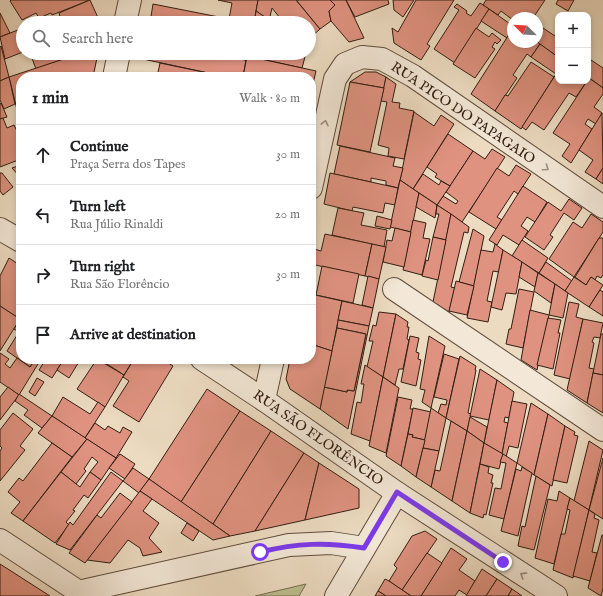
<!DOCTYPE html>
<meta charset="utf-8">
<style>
body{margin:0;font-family:"IM FELL English",serif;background:#f2f2f2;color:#202124}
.controls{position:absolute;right:12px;top:12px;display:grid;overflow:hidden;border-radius:8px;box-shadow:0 2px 6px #0003}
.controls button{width:36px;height:36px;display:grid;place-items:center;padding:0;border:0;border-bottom:1px solid #e0e0e0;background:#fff;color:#202124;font:20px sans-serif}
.compass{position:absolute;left:507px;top:12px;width:36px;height:36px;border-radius:50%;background:#fff;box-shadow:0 2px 6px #0003;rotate:294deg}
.stop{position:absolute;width:12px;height:12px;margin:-9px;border:3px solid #7c3aed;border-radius:50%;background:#fff}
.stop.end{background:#7c3aed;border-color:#fff;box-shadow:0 1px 4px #0008}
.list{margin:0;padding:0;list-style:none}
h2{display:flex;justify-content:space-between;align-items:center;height:52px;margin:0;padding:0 16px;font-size:17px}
h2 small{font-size:13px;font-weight:400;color:#757577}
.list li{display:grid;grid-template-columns:26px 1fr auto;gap:12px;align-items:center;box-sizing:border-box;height:60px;padding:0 16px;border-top:1px solid #e0e0e0}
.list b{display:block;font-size:15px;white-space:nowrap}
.list p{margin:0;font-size:13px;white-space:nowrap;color:#757577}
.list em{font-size:13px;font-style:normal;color:#757577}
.icon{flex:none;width:22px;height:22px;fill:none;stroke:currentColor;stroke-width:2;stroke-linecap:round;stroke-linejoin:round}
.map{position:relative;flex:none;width:603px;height:596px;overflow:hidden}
.search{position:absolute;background:#fff;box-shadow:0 2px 6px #0003;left:16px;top:16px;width:300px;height:44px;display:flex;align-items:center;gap:10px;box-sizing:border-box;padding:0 14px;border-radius:22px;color:#757577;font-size:15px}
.panel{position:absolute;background:#fff;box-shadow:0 2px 6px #0003;left:16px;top:72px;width:300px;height:292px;border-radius:16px}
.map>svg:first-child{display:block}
.green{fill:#bbbf90;stroke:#766e50}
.building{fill:#df9280;stroke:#321d11}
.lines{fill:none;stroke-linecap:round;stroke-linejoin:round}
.minor-casing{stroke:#604c3d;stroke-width:24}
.minor{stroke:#f3e8d7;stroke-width:22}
.oneway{stroke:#9c8d7e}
.route{stroke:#7c3aed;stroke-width:5}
.labels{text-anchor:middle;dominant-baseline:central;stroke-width:3.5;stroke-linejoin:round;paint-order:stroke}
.street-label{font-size:14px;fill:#321d11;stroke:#f3e8d7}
</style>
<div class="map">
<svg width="603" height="596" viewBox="0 0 603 596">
<rect width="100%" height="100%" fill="#ecdbc1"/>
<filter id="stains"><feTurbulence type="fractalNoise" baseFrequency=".005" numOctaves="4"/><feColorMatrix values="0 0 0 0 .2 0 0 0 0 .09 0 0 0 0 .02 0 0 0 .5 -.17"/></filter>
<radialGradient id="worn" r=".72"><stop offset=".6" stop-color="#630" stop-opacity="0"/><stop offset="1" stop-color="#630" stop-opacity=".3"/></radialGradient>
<path class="green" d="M 306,584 L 299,596 L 255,596 Z"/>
<g class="building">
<path d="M 11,0 L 90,0 L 52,15 L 51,13 L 39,18 L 36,13 L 22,20 L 10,1 Z"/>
<path d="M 90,0 L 99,20 L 91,23 L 44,23 L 60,16 L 59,13 Z"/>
<path d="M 218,0 L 258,0 L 254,23 L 229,19 L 232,3 Z"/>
<path d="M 258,0 L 296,0 L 320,29 L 309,39 L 309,23 L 284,23 L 272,8 L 269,21 L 256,11 Z"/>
<path d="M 299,0 L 330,0 L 335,5 L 329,11 L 331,21 L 320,29 L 297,1 Z"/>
<path d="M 330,0 L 346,0 L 364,38 L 349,42 L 331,21 L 329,11 L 335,5 Z"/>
<path d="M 346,0 L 388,0 L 389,4 L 355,17 Z"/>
<path d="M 393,0 L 414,0 L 403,17 L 394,10 Z"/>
<path d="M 416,0 L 454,0 L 427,44 L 430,46 L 421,60 L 394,43 L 392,28 L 398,32 Z"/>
<path d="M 486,0 L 545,0 L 533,18 L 513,18 L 513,20 L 501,11 L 498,15 L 483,5 Z"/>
<path d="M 558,0 L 574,0 L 568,11 L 556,4 Z"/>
<path d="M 480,3 L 489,9 L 455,63 L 434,49 L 459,10 L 454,7 L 457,4 L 467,11 L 466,13 L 471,16 Z"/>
<path d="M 153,4 L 234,20 L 233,23 L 150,23 Z"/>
<path d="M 489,9 L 513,26 L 507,38 L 481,21 Z"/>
<path d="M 256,11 L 265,17 L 264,23 L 254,23 Z"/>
<path d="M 0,13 L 10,33 L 0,37 Z"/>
<path d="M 540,26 L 558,38 L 558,57 L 537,42 L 537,32 Z"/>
<path d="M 23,28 L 23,52 L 5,59 L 0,37 Z"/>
<path d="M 476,28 L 489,37 L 492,33 L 501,40 L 497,44 L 495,42 L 492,47 L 495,49 L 475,78 L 453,64 Z"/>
<path d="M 508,36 L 513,39 L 513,42 L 517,42 L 526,48 L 530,42 L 537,42 L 540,44 L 531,57 L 527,54 L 513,75 L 517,78 L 495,111 L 471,94 Z"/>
<path d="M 540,44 L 558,57 L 558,71 L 556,74 L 531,57 Z"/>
<path d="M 1,46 L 9,77 L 0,81 L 0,47 Z"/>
<path d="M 30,53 L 82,53 L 36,69 Z"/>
<path d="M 82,53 L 98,53 L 93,77 L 21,77 L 21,121 L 20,122 L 9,77 Z"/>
<path d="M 144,53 L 198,53 L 246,60 L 243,77 L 227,77 L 143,59 Z"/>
<path d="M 223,53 L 248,53 L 246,60 L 222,55 Z"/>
<path d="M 248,53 L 306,53 L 302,68 L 247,56 Z"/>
<path d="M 247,56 L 316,71 L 311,92 L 311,77 L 243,77 Z"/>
<path d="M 588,58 L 603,68 L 603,88 L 588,77 Z"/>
<path d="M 531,62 L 554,77 L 521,129 L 495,111 L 505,95 L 508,96 Z"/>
<path d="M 160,63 L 227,77 L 157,77 Z"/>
<path d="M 558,71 L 558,81 L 587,81 L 576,97 L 569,93 L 544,130 L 532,122 L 526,130 L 522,127 Z"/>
<path d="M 365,72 L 376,72 L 386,77 L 384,88 L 350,82 Z"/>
<path d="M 9,77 L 15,104 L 4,109 L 0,100 L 0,81 Z"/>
<path d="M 386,77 L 396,84 L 392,102 L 400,103 L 399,108 L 414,111 L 404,159 L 388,156 L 389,148 L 378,145 L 387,102 L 381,101 Z"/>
<path d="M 589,78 L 603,88 L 603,94 L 594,107 L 602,113 L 596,124 L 588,119 L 585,124 L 592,129 L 571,163 L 562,156 L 570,144 L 553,133 Z"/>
<path d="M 350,82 L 384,88 L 370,152 L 337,145 Z"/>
<path d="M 1,103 L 7,117 L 0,119 L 0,104 Z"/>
<path d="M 414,112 L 434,126 L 441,115 L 454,124 L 413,189 L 400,180 Z"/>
<path d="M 602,113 L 603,168 L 596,179 L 585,172 L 593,160 L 579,150 Z"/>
<path d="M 3,118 L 7,128 L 14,125 L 21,139 L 21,146 L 19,146 L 21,159 L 0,167 L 0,119 Z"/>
<path d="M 448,134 L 473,151 L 450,186 L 435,177 L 437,174 L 427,167 Z"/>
<path d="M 340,146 L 395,158 L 393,166 L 403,168 L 398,188 L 386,185 L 386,181 L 371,178 L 371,182 L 334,174 Z"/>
<path d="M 492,149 L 505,157 L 462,222 L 437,205 L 443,196 L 456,204 L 458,201 L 446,192 L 473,151 L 485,159 Z"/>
<path d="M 21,165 L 21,178 L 12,168 Z"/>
<path d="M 516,165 L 531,174 L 518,194 L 514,191 L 497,217 L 502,220 L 496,229 L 469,212 L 497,168 L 509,176 Z"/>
<path d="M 603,168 L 603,184 L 596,179 Z"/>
<path d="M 0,173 L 2,173 L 13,187 L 3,195 L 0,191 Z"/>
<path d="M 330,173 L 398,188 L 395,205 L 385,203 L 383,213 L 353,207 L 352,211 L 324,204 Z"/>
<path d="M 423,174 L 439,185 L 441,181 L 450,186 L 437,205 L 413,189 Z"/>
<path d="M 400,180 L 419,193 L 411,232 L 390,227 Z"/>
<path d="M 523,186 L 547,202 L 535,222 L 527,217 L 521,226 L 528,231 L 519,245 L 503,235 L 497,245 L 489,240 Z"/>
<path d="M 419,193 L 437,205 L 435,218 L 416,207 Z"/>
<path d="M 569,199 L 582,208 L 574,220 L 564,213 L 550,235 L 553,237 L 544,250 L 525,237 L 548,202 L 561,211 Z"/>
<path d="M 437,205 L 451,214 L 446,240 L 433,237 L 439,214 L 436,214 Z"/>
<path d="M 338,208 L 364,213 L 361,225 L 387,230 L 384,247 L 332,235 Z"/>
<path d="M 451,214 L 469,227 L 468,233 L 464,232 L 451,287 L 455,288 L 449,312 L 433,302 Z"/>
<path d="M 591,214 L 603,222 L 603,232 L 574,277 L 549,259 L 573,222 L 582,228 Z"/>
<path d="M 377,216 L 392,220 L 390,229 L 375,226 Z"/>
<path d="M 413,220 L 426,223 L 423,238 L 430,239 L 422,275 L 403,270 Z"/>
<path d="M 395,228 L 411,232 L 404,267 L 383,262 L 387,240 L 392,241 Z"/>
<path d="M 473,229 L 484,236 L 474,286 L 459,282 Z"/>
<path d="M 325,234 L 372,244 L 365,276 L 311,264 L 314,249 L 321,251 Z"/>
<path d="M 433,237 L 446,240 L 438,280 L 422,276 L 426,260 L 428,261 Z"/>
<path d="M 599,238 L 603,238 L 603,275 L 601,278 L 597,276 L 595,280 L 591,277 L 586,285 L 575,277 Z"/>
<path d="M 522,240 L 548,258 L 539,273 L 512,256 Z"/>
<path d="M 372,244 L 386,247 L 379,279 L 365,276 Z"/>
<path d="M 495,244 L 503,250 L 499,272 L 493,271 L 487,301 L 492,302 L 488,322 L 467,318 L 481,250 L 493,252 Z"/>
<path d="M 503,250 L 522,262 L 516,294 L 506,293 L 502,310 L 491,307 Z"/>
<path d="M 9,258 L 21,266 L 20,319 L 0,306 L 0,276 Z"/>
<path d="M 522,262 L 538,273 L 535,287 L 519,277 Z"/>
<path d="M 546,262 L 572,281 L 565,291 L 539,273 Z"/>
<path d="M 322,266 L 359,274 L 353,303 L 316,295 Z"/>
<path d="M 538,273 L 555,284 L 551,303 L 534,291 Z"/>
<path d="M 368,276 L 379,279 L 373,308 L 362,305 Z"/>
<path d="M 574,277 L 586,285 L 591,277 L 603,285 L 589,307 L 565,291 Z"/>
<path d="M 456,281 L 474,286 L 467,315 L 449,311 Z"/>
<path d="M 555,284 L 568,293 L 563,318 L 549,315 Z"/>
<path d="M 519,289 L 534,292 L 523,348 L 506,344 L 509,329 L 511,329 Z"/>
<path d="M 600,290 L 603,292 L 603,316 L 589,307 Z"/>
<path d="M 311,294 L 342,301 L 332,351 L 311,344 Z"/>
<path d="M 342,301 L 373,308 L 369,326 L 338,320 Z"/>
<path d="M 569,302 L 579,304 L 576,317 L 583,319 L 570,379 L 554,375 Z"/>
<path d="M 0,306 L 20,319 L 0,351 Z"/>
<path d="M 530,310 L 549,315 L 537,370 L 521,360 Z"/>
<path d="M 379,312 L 396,314 L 383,377 L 367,367 L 373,341 L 369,341 L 373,325 L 376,326 Z"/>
<path d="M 396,314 L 408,322 L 407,327 L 409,327 L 407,339 L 409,340 L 403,369 L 399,369 L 395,385 L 383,377 Z"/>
<path d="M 21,318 L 21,359 L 36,359 L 30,367 L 7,351 L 19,332 L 14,329 Z"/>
<path d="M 548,318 L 561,320 L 558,333 L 560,333 L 553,369 L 537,365 Z"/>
<path d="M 583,319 L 603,323 L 600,338 L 594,337 L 592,342 L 594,343 L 589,368 L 594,369 L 587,403 L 567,390 Z"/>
<path d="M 338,320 L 369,326 L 348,429 L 320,409 L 324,387 L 347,392 L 347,390 L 354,391 L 366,334 L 337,328 Z"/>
<path d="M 337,328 L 366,334 L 354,391 L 347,390 L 347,392 L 324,387 Z"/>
<path d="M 601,334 L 603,334 L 603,375 L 593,373 Z"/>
<path d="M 410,336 L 419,338 L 416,352 L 419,353 L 418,359 L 421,360 L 416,386 L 401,382 Z"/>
<path d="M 429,336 L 445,346 L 431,408 L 422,402 L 425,390 L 420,389 Z"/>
<path d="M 311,344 L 332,351 L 320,409 L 290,389 L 286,379 L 290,359 L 311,359 Z"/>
<path d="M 0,353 L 9,359 L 5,364 L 10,368 L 17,358 L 30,367 L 36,359 L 41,359 L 19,395 L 0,382 Z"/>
<path d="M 444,354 L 459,359 L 446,418 L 438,413 L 441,404 L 446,405 L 447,400 L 434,397 Z"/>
<path d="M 460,356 L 476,366 L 475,370 L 476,370 L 468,413 L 471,414 L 467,431 L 446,418 Z"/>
<path d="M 46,359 L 64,359 L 52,378 L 39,370 Z"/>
<path d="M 64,359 L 87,359 L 84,363 L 80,360 L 69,378 L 57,370 Z"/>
<path d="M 97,359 L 124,375 L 105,407 L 77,389 Z"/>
<path d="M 99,359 L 134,359 L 124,375 Z"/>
<path d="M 134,359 L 162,359 L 173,366 L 139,422 L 113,406 L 129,381 L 123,377 Z"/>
<path d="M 365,365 L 383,377 L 370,441 L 351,434 L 357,402 L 361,403 L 364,384 L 361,384 Z"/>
<path d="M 480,369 L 497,380 L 489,420 L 470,416 Z"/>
<path d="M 593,373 L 603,375 L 603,413 L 587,403 Z"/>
<path d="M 383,377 L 399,388 L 386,453 L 369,446 Z"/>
<path d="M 37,378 L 44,382 L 35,396 L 29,392 Z"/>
<path d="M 497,380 L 514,392 L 509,418 L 505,417 L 504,422 L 508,423 L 502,454 L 484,443 Z"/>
<path d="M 8,387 L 19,395 L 0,420 L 0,397 Z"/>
<path d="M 207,389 L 240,411 L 181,502 L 149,479 Z"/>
<path d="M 19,394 L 52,416 L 42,428 L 24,415 L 28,410 L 15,401 Z"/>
<path d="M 63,397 L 90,414 L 98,402 L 105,407 L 85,438 L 52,416 Z"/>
<path d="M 398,397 L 412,400 L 410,409 L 413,409 L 401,466 L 386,456 Z"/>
<path d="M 512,401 L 527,404 L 518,448 L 509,446 L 506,457 L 502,454 Z"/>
<path d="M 531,403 L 548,414 L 534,475 L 517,463 Z"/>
<path d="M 413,408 L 431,412 L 425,440 L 412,437 L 413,435 L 408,434 Z"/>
<path d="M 431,408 L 446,418 L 439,451 L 423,448 Z"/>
<path d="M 240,411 L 271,431 L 213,524 L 181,502 Z"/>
<path d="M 13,413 L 33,429 L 20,446 L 25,450 L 0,481 L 0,451 L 2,448 L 0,446 L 0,430 Z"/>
<path d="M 548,414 L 565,426 L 552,486 L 534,475 Z"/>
<path d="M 52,416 L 87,439 L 72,457 L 38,433 Z"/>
<path d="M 470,417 L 487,427 L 484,443 L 467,431 Z"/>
<path d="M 451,421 L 467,431 L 452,501 L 431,487 L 435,470 L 440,471 Z"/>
<path d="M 95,423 L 105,430 L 108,426 L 120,433 L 123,427 L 132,432 L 116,458 L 85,438 Z"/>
<path d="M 565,426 L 575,432 L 574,435 L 578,436 L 567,483 L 553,480 Z"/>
<path d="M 271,431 L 304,453 L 255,531 L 230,536 L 213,524 Z"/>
<path d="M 467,431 L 484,443 L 470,513 L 452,501 Z"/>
<path d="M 408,434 L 413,435 L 412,437 L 425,440 L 416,477 L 401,466 Z"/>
<path d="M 87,439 L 116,458 L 101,480 L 90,472 L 98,462 L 92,457 L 84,469 L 86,471 L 76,484 L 61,472 Z"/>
<path d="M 589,441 L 603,450 L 589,510 L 574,501 Z"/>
<path d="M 52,443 L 72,457 L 23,521 L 11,513 L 20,502 L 8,492 L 19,478 L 23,481 Z"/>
<path d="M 484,443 L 503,454 L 499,469 L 480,464 Z"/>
<path d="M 423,448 L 439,451 L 431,487 L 416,477 Z"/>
<path d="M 304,453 L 319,463 L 305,520 L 255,531 Z"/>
<path d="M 120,454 L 135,464 L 125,479 L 109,468 Z"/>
<path d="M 503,454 L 517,463 L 504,519 L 489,515 L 495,488 L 501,489 L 506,463 L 500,462 Z"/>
<path d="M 603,458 L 603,519 L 589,510 Z"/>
<path d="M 319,463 L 359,489 L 359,508 L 305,520 Z"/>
<path d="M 480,464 L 489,467 L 488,473 L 493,475 L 491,483 L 493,483 L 486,515 L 484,514 L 483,518 L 470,513 Z"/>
<path d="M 522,467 L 532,473 L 518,536 L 501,531 L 516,469 L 521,471 Z"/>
<path d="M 133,468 L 149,479 L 139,493 L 123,481 Z"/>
<path d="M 61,472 L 80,487 L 90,472 L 101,480 L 88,498 L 84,495 L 73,510 L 75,511 L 66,522 L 69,525 L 55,543 L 23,521 Z"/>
<path d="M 111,472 L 123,481 L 70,550 L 56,544 L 70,522 L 73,525 Z"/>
<path d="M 536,476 L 550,485 L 534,550 L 518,546 L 522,526 L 525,527 Z"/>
<path d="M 149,479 L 213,524 L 230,536 L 213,540 L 140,491 Z"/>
<path d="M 140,491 L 152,499 L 143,511 L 159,523 L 149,538 L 162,552 L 143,556 L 140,548 L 128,540 L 110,563 L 87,560 Z"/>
<path d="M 559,491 L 570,498 L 554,564 L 535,558 L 548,499 L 557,501 Z"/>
<path d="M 120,493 L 132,502 L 85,563 L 69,553 L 97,515 L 101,518 Z"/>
<path d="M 570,498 L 589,510 L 573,578 L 553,570 L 561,534 L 565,534 L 570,510 L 567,509 Z"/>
<path d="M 589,510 L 595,514 L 594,518 L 599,520 L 592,552 L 597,553 L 590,581 L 573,576 Z"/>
<path d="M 187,523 L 199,531 L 193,541 L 181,533 Z"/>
<path d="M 425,531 L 437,539 L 402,590 L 389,581 L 397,568 L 394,565 L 412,536 Z"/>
<path d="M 602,535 L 603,535 L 603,588 L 601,596 L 588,588 Z"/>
<path d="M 451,548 L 467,559 L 459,570 L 475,581 L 467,595 L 459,590 L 455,596 L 421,596 Z"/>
<path d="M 427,553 L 442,563 L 421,596 L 411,596 L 402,590 Z"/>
<path d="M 0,564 L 50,596 L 0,596 Z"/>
<path d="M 482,569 L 497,579 L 486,596 L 466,596 Z"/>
<path d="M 385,579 L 389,581 L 411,596 L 386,596 L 378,591 Z"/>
<path d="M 497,579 L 512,589 L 508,596 L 486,596 Z"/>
<path d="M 512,589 L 522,596 L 508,596 Z"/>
<path d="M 378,591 L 386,596 L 375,596 Z"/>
</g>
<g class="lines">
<defs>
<g id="minor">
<path d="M 125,23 L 130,0"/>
<path d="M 114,77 L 119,53"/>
<path d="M 311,188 L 335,79 L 345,64 L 362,57 L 382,59 L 413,76 L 603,207"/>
<path d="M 0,229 L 21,241"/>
<path d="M 394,289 L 603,430"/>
<path d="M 202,359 L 264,400 L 397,493 L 556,596"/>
<path d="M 264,400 L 273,359"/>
<path d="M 0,540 L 85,596"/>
<path d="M 78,592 L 289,545 L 331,543 L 364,548"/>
<path d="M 336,596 L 397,493"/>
</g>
</defs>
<use href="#minor" class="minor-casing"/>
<use href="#minor" class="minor"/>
</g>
<defs><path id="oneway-chevron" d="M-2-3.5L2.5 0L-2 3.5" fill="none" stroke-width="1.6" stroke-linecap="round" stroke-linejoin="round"/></defs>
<g class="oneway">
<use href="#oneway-chevron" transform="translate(325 123) rotate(-78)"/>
<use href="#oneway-chevron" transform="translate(546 168) rotate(35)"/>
<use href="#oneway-chevron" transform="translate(523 575) rotate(-147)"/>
</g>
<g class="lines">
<path class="route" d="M 260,552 C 298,543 325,542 364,548 L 397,492 L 503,562"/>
</g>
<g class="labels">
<g class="street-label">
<text transform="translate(463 113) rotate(34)">RUA PICO DO PAPAGAIO</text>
<text transform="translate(318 438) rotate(35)">RUA SÃO FLORÊNCIO</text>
</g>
</g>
<rect width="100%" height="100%" filter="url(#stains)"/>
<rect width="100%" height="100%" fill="url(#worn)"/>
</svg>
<div class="controls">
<button>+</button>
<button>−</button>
</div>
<svg class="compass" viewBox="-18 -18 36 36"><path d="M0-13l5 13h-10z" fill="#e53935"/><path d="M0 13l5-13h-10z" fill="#757577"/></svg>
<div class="stop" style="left:260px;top:552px"></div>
<div class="stop end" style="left:503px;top:562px"></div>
<div class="search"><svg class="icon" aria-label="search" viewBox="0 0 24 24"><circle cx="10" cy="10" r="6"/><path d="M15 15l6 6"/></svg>Search here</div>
<section class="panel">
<h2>1 min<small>Walk · 80 m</small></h2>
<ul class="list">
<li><svg class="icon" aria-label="ahead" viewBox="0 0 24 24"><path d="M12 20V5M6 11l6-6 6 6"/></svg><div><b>Continue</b><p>Praça Serra dos Tapes</p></div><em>30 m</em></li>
<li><svg class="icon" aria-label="left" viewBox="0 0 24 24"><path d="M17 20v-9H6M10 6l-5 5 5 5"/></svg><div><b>Turn left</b><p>Rua Júlio Rinaldi</p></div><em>20 m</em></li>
<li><svg class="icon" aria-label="right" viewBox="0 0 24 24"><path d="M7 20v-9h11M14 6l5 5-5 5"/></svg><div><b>Turn right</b><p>Rua São Florêncio</p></div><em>30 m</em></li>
<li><svg class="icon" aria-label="arrive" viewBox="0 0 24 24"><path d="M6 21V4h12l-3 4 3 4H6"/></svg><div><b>Arrive at destination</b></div></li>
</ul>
</section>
</div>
